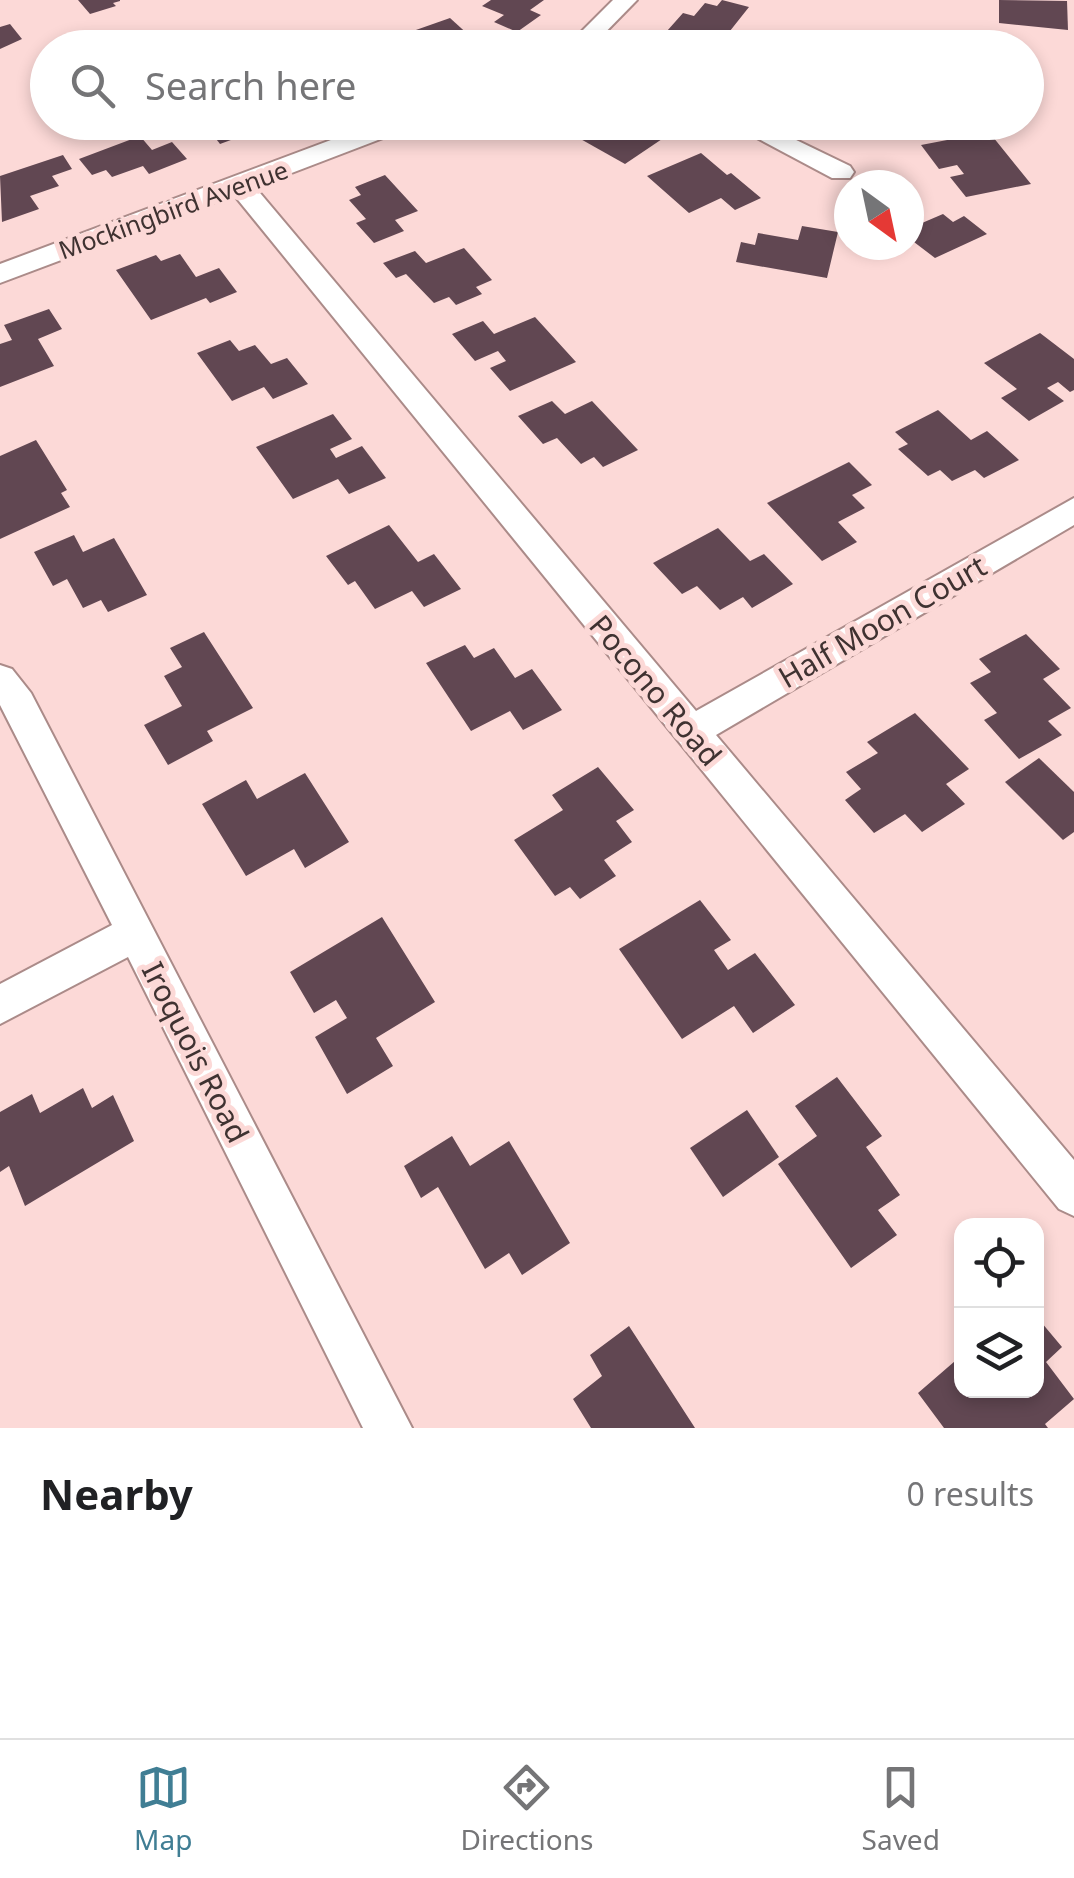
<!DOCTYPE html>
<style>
body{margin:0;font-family:"Noto Sans",sans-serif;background:#f2f2f2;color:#202124}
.controls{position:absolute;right:30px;bottom:30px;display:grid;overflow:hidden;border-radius:20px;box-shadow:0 5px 15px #0003}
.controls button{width:90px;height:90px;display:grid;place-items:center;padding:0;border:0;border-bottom:2px solid #e0e0e0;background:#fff;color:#202124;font:50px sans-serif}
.compass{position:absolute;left:834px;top:170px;width:90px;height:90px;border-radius:50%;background:#fff;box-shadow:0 5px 15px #0003;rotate:147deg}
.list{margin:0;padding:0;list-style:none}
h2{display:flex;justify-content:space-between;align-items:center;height:130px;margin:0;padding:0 40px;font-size:42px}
h2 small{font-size:32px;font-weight:400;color:#757577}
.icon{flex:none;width:55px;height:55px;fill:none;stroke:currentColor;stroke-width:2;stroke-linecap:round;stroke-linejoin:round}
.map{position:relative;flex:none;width:1074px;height:1428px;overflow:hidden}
.search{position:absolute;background:#fff;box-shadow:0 5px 15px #0003;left:30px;right:30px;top:30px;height:110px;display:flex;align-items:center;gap:25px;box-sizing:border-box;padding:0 35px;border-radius:55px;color:#757577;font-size:38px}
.sheet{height:310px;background:#fff}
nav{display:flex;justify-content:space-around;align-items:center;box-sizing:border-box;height:140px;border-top:2px solid #e0e0e0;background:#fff;font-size:28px;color:#757577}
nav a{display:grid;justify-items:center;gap:5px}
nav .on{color:#407e94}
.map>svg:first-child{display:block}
.building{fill:#614752}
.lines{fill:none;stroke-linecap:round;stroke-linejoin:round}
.minor-casing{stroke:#ab8b89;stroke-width:4}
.minor{fill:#fff;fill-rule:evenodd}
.labels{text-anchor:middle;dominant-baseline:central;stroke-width:10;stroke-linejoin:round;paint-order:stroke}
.far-street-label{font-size:25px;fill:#3f3231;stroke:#fcd9d7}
.street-label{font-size:30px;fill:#3f3231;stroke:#fcd9d7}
</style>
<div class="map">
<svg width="1074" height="1428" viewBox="0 0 1074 1428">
<rect width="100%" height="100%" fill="#fcd9d7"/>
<g class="building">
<path d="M 78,0 L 120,0 L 120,1 L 113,3 L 116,6 L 90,14 Z"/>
<path d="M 491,0 L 544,0 L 530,10 L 541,15 L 517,32 L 494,22 L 504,15 L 482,6 Z"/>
<path d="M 722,0 L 749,7 L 726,36 L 703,30 L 695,39 L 667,31 L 683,13 L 694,16 L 705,3 L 717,6 Z"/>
<path d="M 999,0 L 1067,1 L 1068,30 L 999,23 Z"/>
<path d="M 450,18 L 483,48 L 407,48 L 396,37 Z"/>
<path d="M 10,24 L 22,39 L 0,49 L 0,27 Z"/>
<path d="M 221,122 L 252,122 L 258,130 L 220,144 L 207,127 Z"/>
<path d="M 570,122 L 638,122 L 665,137 L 625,164 L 561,128 Z"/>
<path d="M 882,122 L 939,122 L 903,138 Z"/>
<path d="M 989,132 L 1031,184 L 966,197 L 950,177 L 964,174 L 957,165 L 939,169 L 921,145 Z"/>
<path d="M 140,136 L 152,150 L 172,142 L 187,159 L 149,174 L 143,166 L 112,177 L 106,170 L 92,175 L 79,159 Z"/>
<path d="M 701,153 L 727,175 L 731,173 L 761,198 L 735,210 L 721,198 L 689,213 L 647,176 Z"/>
<path d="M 63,155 L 72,169 L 52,176 L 59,186 L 30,196 L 39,209 L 2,222 L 0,176 Z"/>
<path d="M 385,175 L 418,211 L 395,220 L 404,231 L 374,243 L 356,223 L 366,219 L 349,200 L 361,195 L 355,187 Z"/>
<path d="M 943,214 L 953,222 L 964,216 L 987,234 L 935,258 L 914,242 L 909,244 L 909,216 L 922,223 Z"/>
<path d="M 802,226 L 838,232 L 827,278 L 736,262 L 741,242 L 755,245 L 758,233 L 798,240 Z"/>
<path d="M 464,248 L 492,280 L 476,287 L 482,294 L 456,305 L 449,297 L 434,303 L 406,274 L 396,278 L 383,263 L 415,251 L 426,263 Z"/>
<path d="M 180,254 L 196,277 L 219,268 L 237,292 L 210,303 L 206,298 L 151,320 L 116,270 L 156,255 L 161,261 Z"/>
<path d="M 49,309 L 62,329 L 38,339 L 54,366 L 0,387 L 0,344 L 12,340 L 4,325 Z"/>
<path d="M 535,317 L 576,362 L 510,391 L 490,368 L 506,361 L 498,351 L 475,361 L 452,334 L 483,321 L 494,334 Z"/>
<path d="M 1040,333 L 1074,359 L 1074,390 L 1070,392 L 1058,382 L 1047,388 L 1064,401 L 1029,421 L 1001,398 L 1017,389 L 984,363 Z"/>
<path d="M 230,340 L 239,351 L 255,345 L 271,364 L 287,358 L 308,384 L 273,399 L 264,387 L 232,401 L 197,353 Z"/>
<path d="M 552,401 L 565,414 L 592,401 L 638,450 L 603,467 L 594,457 L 581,464 L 557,438 L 543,444 L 518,416 Z"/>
<path d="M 938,410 L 971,440 L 987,431 L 1019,460 L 984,478 L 975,470 L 952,481 L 940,470 L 928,476 L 898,449 L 908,444 L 895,432 Z"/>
<path d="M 333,414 L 352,439 L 330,449 L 336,458 L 362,446 L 386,478 L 349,494 L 338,479 L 293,499 L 256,447 Z"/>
<path d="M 36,440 L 67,490 L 61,493 L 70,507 L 0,539 L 0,456 Z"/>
<path d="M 849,462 L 872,485 L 852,495 L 865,508 L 838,522 L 857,542 L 822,561 L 767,503 Z"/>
<path d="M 389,525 L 418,562 L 434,554 L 461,589 L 424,607 L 412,591 L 375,609 L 355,581 L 348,585 L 326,556 Z"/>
<path d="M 718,528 L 750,561 L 764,554 L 793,584 L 752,608 L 743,597 L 720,610 L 697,586 L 682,594 L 653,563 Z"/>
<path d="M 74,535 L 83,552 L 114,538 L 147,595 L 108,612 L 101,600 L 83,608 L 67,579 L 53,586 L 34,552 Z"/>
<path d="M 204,632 L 253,708 L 207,731 L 213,741 L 168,765 L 144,725 L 182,706 L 164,676 L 182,667 L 170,648 Z"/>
<path d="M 1026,634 L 1060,669 L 1043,679 L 1071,708 L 1048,721 L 1062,735 L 1019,759 L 984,720 L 997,713 L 970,683 L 991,672 L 979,659 Z"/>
<path d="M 465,645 L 474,658 L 494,648 L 515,678 L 532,669 L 562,710 L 523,730 L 510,711 L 471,731 L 426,663 Z"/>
<path d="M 915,713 L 969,769 L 946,784 L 965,804 L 922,832 L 905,814 L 874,833 L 845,800 L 861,789 L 846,772 L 878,753 L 867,742 Z"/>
<path d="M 1039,758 L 1074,792 L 1074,832 L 1063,840 L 1005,782 Z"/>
<path d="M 598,767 L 634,810 L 616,821 L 632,842 L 604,860 L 616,876 L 580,899 L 570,887 L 555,896 L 514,840 L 563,810 L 552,795 Z"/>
<path d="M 305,773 L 349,842 L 305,868 L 294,849 L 246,876 L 202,804 L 246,780 L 257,799 Z"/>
<path d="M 700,900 L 731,940 L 714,950 L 728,970 L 755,953 L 795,1005 L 753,1033 L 734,1006 L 682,1039 L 619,949 Z"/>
<path d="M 382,917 L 435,1002 L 376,1038 L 393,1066 L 347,1094 L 315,1037 L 347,1018 L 336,1000 L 314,1013 L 290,972 Z"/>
<path d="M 837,1077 L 882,1136 L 866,1147 L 900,1195 L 878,1210 L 897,1235 L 851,1268 L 778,1164 L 817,1136 L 795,1106 Z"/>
<path d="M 83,1088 L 92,1108 L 113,1095 L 134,1141 L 25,1206 L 9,1166 L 0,1172 L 0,1112 L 32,1094 L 40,1113 Z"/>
<path d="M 747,1110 L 779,1157 L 723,1197 L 690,1148 Z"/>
<path d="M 452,1136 L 470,1166 L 509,1141 L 570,1243 L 522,1275 L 509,1253 L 485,1269 L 438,1187 L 421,1198 L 404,1166 Z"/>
<path d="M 1036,1316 L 1062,1347 L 1046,1362 L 1074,1399 L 1045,1424 L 1048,1428 L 944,1428 L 918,1393 L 962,1355 L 962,1390 L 1036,1390 Z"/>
<path d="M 629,1326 L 695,1428 L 591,1428 L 573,1399 L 602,1376 L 590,1355 Z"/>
</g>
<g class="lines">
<defs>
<g id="minor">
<path d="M 613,0 L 637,0 L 590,48 L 565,48 Z"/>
<path d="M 379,122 L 415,122 L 412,127 L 255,187 L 696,711 L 1074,498 L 1074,525 L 716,735 L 1074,1160 L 1074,1216 L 1059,1209 L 234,195 L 0,283 L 0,264 Z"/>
<path d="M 727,122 L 759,122 L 850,166 L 854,172 L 850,178 L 832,178 Z"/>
<path d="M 0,665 L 12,669 L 31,693 L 412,1428 L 363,1428 L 128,957 L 0,1024 L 0,984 L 112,925 L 0,705 Z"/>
</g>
</defs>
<use href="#minor" class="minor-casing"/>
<use href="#minor" class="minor"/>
</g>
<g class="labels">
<g class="far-street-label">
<text transform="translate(173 209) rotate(-20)">Mockingbird Avenue</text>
</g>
<g class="street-label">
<text transform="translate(882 621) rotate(-30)">Half Moon Court</text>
<text transform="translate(656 690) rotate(50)">Pocono Road</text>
<text transform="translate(196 1052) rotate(63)">Iroquois Road</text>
</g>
</g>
</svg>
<div class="controls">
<button><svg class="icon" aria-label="locate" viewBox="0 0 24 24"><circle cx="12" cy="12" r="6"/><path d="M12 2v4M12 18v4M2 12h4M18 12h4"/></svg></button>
<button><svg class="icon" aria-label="layers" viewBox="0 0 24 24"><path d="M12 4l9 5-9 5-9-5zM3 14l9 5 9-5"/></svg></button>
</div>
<svg class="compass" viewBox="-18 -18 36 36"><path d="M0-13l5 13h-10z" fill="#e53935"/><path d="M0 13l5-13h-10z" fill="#757577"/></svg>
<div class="search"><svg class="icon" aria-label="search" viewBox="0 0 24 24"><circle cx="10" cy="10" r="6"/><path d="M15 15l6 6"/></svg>Search here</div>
</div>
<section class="sheet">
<h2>Nearby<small>0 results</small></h2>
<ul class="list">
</ul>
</section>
<nav>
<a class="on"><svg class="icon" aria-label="map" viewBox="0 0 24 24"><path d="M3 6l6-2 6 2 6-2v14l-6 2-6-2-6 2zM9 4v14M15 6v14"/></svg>Map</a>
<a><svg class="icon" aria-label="directions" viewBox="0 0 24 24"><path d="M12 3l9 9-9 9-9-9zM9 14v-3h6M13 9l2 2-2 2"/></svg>Directions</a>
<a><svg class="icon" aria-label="saved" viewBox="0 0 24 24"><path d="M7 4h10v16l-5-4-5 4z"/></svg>Saved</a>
</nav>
